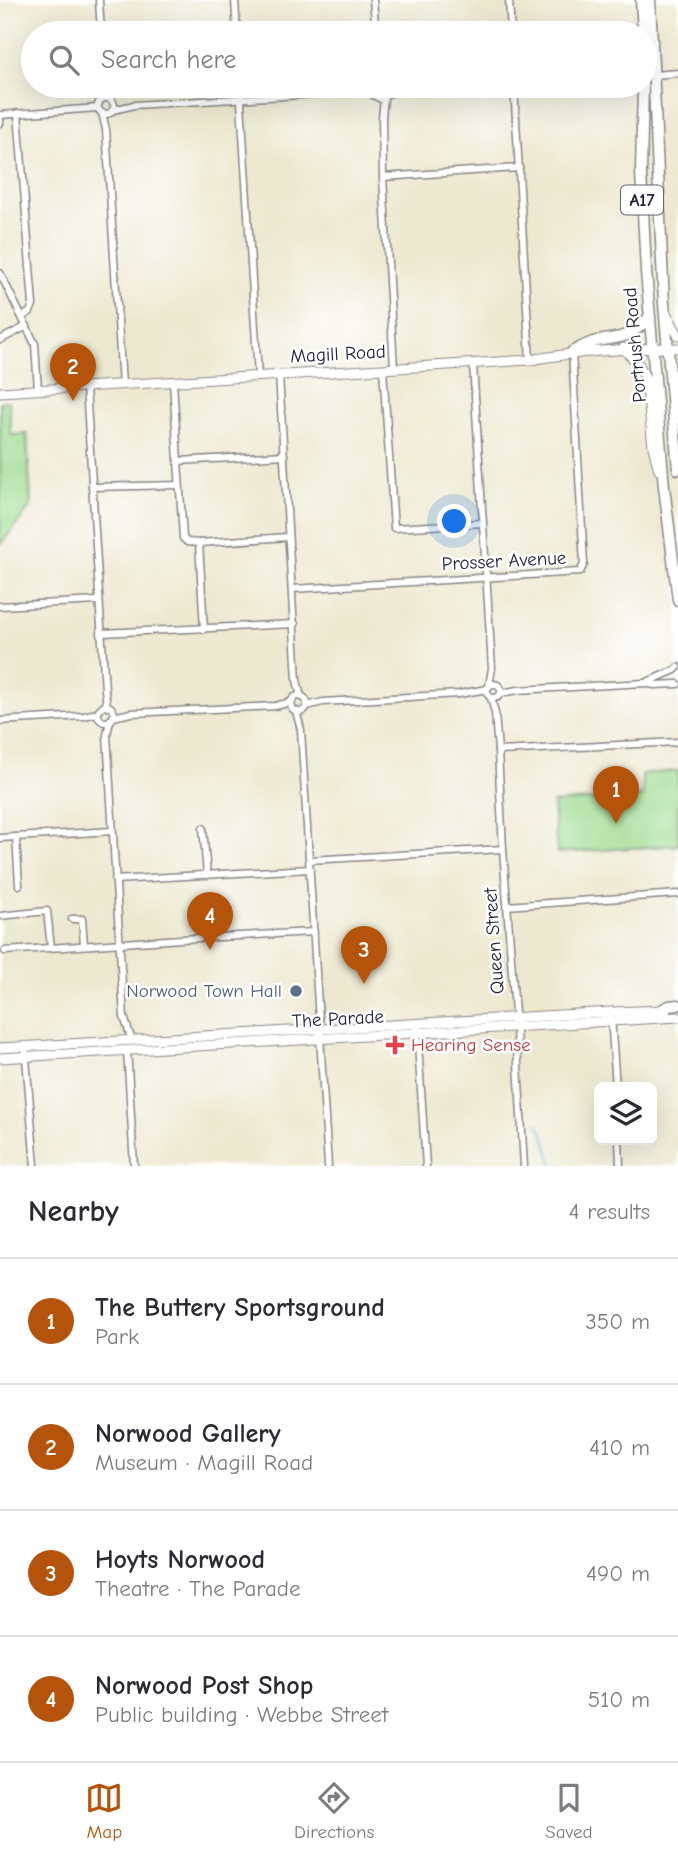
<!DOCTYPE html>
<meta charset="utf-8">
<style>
body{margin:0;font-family:"Comic Neue",sans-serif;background:#f7f7f7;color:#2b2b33}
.controls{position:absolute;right:21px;bottom:21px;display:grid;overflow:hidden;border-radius:10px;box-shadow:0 7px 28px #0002}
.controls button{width:63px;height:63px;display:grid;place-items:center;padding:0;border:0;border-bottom:2px solid #e1e1e2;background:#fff;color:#2b2b33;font:35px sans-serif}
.you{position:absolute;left:455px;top:522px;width:24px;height:24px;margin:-18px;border:5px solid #fff;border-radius:50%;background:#1a73e8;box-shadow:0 0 0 10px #1a73e833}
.badge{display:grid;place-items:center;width:46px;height:46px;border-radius:50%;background:#b45309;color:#fff;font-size:23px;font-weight:700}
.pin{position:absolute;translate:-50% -58px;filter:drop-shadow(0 2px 4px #0008)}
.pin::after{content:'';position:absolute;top:37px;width:24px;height:21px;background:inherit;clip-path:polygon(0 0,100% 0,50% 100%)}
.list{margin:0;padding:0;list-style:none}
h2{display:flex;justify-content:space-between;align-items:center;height:91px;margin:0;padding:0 28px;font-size:30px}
h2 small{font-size:23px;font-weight:400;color:#7c7c81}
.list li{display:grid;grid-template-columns:46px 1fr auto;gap:21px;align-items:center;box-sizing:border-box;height:126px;padding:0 28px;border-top:2px solid #e1e1e2}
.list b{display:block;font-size:26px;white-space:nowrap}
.list p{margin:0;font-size:23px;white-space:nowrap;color:#7c7c81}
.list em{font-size:23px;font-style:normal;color:#7c7c81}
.icon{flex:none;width:38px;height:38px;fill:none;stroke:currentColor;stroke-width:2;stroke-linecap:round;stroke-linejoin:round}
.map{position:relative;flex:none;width:678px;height:1166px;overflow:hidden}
.search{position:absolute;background:#fff;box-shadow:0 7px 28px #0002;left:21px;right:21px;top:21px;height:77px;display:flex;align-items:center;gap:18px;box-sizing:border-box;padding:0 24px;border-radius:38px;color:#7c7c81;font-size:26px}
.sheet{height:595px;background:#fff}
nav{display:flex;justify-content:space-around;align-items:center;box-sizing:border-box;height:98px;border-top:2px solid #e1e1e2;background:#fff;font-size:19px;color:#7c7c81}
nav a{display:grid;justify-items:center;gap:4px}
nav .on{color:#b45309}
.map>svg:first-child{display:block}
.green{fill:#9fdc91;stroke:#607f66;stroke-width:2}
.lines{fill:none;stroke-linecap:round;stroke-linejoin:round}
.stream{stroke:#72b1e5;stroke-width:2}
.minor-casing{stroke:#888686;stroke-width:9}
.secondary-casing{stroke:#888686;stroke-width:11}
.trunk-casing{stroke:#888686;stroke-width:13}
.minor{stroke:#fff;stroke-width:6}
.secondary{stroke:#fff;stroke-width:9}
.trunk{stroke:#fff;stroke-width:10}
.service-dot{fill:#5c6f8a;stroke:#fff;stroke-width:2.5}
.health-dot{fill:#e0444e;stroke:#fff;stroke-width:2.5}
.labels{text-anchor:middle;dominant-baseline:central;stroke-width:5;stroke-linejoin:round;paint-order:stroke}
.shield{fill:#fff;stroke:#646476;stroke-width:2}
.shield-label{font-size:18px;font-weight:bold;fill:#22223b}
.street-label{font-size:19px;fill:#22223b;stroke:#fff}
.service-label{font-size:19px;fill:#4e5e75;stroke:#fff;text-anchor:end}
.health-label{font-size:19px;fill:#be3a42;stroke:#fff;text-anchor:start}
</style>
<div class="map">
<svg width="678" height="1166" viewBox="0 0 678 1166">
<rect width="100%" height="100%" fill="#fff"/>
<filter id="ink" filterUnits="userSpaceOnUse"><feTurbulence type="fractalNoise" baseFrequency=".0143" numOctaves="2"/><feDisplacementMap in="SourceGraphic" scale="14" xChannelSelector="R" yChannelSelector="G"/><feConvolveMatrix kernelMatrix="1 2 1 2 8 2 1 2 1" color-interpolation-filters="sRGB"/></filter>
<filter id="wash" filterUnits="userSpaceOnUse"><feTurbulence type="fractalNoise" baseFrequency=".00686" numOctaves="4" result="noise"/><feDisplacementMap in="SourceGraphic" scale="28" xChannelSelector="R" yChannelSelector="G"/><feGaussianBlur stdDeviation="1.57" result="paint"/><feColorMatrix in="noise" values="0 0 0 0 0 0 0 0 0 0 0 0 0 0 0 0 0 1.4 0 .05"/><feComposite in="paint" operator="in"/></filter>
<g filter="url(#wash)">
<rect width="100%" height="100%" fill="#ede9d0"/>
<g class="green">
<path d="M 9,401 L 11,435 L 27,434 L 31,506 L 0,545 L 0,402 Z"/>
<path d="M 678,771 L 678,845 L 557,853 L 553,803 L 643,796 L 642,774 Z"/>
</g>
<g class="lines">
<path class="stream" d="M 538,1124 C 547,1136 547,1153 554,1166"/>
</g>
</g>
<g filter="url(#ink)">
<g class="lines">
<defs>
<g id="minor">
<path d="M 99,0 L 101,33"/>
<path d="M 235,0 L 237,33"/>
<path d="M 373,0 L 376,33"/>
<path d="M 509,0 L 511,33"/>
<path d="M 654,75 L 678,73"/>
<path d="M 240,86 L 258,376"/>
<path d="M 514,86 L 530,360"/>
<path d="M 372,87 L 373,95 L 381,99 L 387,94 L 385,86"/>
<path d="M 387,94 L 407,89 L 456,86"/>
<path d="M 384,97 L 382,118 L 383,177 L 394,368"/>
<circle cx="106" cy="106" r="8"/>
<path d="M 100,101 L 103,86"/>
<path d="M 113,110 L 134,105 L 351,92 L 372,88"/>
<path d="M 18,113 L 33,305 L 30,312 L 22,317"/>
<path d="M 102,113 L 106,129 L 122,385"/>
<path d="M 0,115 L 98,108"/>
<path d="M 0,120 L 0,123"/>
<path d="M 383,177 L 519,168"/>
<path d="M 0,273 L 35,344 L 38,390"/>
<path d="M 0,340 L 27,326"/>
<path d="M 473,364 L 492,668 L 489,686"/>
<path d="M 383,369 L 394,528 L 483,523"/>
<path d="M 279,375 L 297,680 L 301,697"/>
<path d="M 173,382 L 183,538 L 187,542 L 199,543 L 204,629"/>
<path d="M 86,387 L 105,690 L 107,707"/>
<path d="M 178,461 L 284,455"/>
<path d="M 92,487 L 179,485"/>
<path d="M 199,543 L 288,537"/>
<path d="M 292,589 L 580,572 L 584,564 L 572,352"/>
<path d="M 0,606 L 98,601"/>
<path d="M 101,633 L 295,624"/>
<path d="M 645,683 L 675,670 L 678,667"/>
<circle cx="494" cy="691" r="7"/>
<path d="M 501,693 L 518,690 L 645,683 L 654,685 L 678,684"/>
<circle cx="299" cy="704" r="8"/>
<path d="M 491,698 L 495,713 L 498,751 L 503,849 L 515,1013 L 524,1166"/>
<path d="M 307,706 L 323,702 L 459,694 L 487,689"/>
<circle cx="106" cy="714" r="8"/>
<path d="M 296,711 L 301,730 L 328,1166"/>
<path d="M 113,717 L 131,713 L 275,706 L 292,702"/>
<path d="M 110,720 L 107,735 L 124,1017 L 132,1041"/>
<path d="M 0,721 L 83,716 L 98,713"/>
<path d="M 498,751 L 678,742"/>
<path d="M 203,828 L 207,875"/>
<path d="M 16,837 L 19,885"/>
<path d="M 0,838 L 112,831"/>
<path d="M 309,860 L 503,849"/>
<path d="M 115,880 L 310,869"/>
<path d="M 506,906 L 678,894"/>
<path d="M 0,916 L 47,911 L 51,948"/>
<path d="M 72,919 L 82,919 L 84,945"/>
<path d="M 5,951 L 181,939 L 314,932"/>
<path d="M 611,1017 L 616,1087"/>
<path d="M 417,1029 L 426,1166"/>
<path d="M 25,1046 L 35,1166"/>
<path d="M 127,1049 L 134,1166"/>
<path d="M 619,1140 L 620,1166"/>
</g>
<g id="secondary">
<path d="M 666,313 L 678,335"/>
<path d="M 623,348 L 639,365 L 646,379 L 653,447 L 659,470"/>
<path d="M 0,392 L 530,360 C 580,351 627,348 678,348"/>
<path d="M 0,1048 L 611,1012 L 666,1010"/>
<path d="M 0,1058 L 678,1017"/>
</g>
<g id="trunk">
<path d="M 641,0 L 643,33"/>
<path d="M 650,0 L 664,304 L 678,469"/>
<path d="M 643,86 L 641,172 L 646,271 L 664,487 L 678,600"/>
<path d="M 572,352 C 580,348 588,343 597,341 C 625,336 630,339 650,316"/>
<path d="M 661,1010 L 669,1006 L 678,1005"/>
</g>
</defs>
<use href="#minor" class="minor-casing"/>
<use href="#secondary" class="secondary-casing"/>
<use href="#trunk" class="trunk-casing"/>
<use href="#minor" class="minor"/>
<use href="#secondary" class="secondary"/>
<use href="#trunk" class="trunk"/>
</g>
</g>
<circle class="service-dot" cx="296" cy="991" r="7"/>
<path class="health-dot" d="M391.5 1034.5h7v7h7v7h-7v7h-7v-7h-7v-7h7z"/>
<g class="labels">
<rect class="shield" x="621" y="185.5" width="42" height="29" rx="5"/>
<g class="shield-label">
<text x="642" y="200">A17</text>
</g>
<g class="street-label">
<text transform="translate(635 345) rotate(-95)">Portrush Road</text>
<text transform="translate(338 354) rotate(-3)">Magill Road</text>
<text transform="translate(504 561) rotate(-3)">Prosser Avenue</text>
<text transform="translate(494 941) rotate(-94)">Queen Street</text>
<text transform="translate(338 1019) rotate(-3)">The Parade</text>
</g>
<g class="service-label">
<text x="282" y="991">Norwood Town Hall</text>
</g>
<g class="health-label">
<text x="411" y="1045">Hearing Sense</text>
</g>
</g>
</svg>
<div class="controls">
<button><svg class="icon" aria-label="layers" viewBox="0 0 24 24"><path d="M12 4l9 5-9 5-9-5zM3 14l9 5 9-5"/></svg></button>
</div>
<div class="you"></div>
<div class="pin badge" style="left:616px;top:824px">1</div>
<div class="pin badge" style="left:73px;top:401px">2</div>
<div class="pin badge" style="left:364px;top:984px">3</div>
<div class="pin badge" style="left:210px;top:950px">4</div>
<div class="search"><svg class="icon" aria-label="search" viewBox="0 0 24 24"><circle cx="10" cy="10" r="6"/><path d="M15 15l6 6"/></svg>Search here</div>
</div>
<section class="sheet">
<h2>Nearby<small>4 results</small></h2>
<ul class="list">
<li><span class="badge">1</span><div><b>The Buttery Sportsground</b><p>Park</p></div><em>350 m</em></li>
<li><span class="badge">2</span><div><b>Norwood Gallery</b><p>Museum · Magill Road</p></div><em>410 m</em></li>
<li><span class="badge">3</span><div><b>Hoyts Norwood</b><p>Theatre · The Parade</p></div><em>490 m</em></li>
<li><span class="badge">4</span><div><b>Norwood Post Shop</b><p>Public building · Webbe Street</p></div><em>510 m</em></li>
</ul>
</section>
<nav>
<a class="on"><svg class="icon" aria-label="map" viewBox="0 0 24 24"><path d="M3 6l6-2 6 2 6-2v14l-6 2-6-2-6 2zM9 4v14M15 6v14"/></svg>Map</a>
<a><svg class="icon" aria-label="directions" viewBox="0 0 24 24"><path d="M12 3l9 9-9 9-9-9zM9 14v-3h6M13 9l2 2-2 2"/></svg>Directions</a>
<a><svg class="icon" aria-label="saved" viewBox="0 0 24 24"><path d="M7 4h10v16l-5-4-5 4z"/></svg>Saved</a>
</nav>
